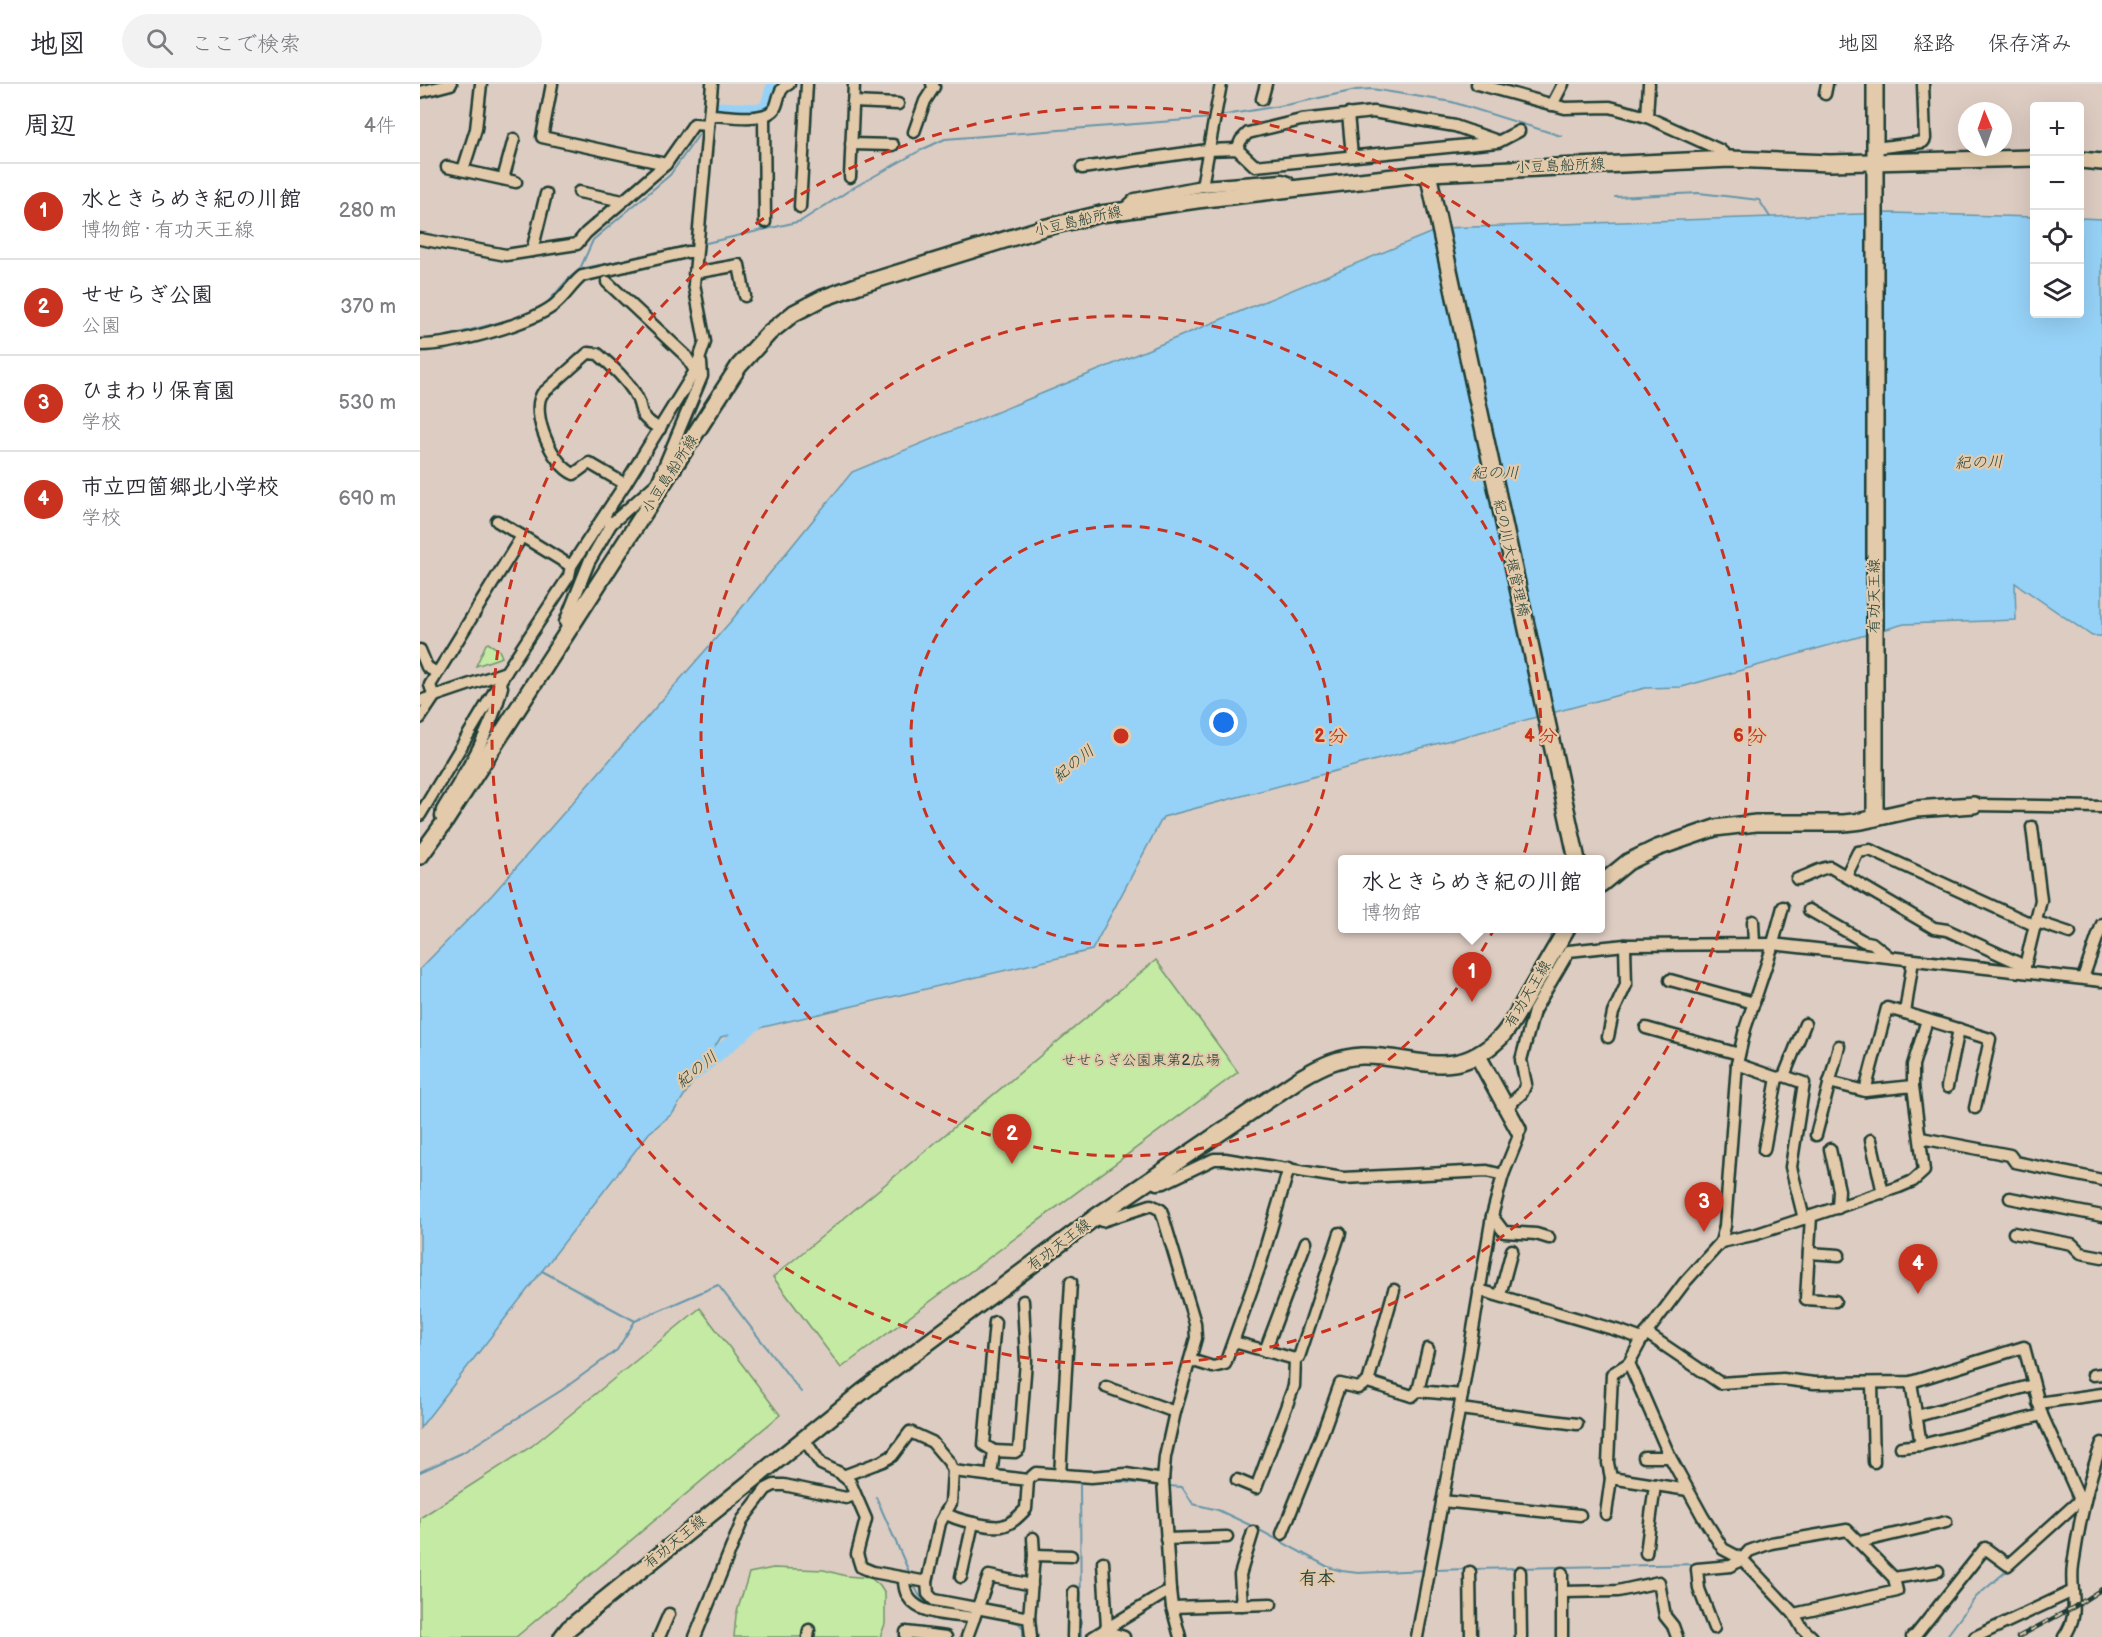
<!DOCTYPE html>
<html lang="ja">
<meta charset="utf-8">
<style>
body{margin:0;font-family:"Balsamiq Sans","Klee One",sans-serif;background:#f2f2f3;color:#2b2b33}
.controls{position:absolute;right:18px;top:18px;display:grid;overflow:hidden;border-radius:6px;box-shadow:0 6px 24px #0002}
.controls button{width:54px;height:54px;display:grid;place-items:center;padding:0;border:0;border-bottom:2px solid #e1e1e2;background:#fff;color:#2b2b33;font:30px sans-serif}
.compass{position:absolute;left:1538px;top:18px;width:54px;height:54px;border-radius:50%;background:#fff;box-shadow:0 6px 24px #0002;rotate:358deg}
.you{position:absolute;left:804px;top:639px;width:21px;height:21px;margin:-15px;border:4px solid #fff;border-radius:50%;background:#1a73e8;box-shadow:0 0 0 9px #1a73e833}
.badge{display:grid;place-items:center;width:39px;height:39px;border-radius:50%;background:#c8321e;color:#fff;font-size:20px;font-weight:700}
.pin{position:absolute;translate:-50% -50px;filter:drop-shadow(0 2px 3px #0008)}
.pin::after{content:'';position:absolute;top:32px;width:21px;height:18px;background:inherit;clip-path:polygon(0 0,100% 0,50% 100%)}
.popup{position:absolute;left:918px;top:771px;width:267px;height:78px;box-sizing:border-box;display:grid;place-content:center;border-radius:6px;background:#fff;filter:drop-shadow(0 2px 4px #0005);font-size:20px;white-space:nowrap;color:#7c7c81}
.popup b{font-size:22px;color:#2b2b33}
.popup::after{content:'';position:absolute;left:50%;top:100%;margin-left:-12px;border:12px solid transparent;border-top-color:#fff}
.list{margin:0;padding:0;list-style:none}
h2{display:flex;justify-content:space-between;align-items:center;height:78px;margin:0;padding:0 24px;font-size:26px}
h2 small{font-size:20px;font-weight:400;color:#7c7c81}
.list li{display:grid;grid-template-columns:39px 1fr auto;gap:18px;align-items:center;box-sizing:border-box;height:96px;padding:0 24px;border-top:2px solid #e1e1e2}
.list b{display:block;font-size:22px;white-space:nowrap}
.list p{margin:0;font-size:20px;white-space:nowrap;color:#7c7c81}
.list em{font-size:20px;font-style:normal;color:#7c7c81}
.icon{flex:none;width:33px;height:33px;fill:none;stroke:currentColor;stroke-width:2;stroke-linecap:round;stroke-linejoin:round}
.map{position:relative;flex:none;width:1682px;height:1553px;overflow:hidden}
header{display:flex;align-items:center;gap:36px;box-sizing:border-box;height:84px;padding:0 30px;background:#fff;border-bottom:2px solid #e1e1e2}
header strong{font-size:28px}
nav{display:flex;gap:33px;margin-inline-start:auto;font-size:21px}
.search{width:420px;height:54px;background:#f2f2f3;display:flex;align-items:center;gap:15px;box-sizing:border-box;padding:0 21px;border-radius:33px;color:#7c7c81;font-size:22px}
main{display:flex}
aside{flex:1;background:#fff}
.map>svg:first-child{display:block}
.green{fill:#c4eaa4;stroke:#72946c;stroke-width:1.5}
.water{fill:#96d2f7;stroke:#6696a9;stroke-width:1.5}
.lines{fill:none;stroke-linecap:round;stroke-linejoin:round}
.stream{stroke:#6696a9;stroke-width:2}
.river{stroke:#96d2f7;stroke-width:15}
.street-casing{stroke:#1f3d34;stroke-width:15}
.secondary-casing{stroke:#1f3d34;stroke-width:20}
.street{stroke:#e2caaa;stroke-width:10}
.secondary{stroke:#e2caaa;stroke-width:15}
.rail-casing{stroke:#1f3d34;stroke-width:4.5}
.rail{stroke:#e2caaa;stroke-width:2;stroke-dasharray:7;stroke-linecap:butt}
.ring{fill:none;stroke:#c8321e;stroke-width:3;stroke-dasharray:10 8}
.labels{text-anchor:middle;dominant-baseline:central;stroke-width:4.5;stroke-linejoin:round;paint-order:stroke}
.street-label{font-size:15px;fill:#1f3d34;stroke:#e2caaa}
.park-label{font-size:15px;fill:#27463a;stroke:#e2caaa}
.water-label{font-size:16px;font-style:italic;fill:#25443e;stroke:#e2caaa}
.quarter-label{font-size:18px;font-weight:bold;fill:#1f3d34;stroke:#e2caaa}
.centre{fill:#c8321e;stroke:#e2caaa;stroke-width:3}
.ring-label{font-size:18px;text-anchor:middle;font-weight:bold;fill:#c8321e;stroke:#e2caaa;stroke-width:4.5;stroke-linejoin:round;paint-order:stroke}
</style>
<header>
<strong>地図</strong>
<div class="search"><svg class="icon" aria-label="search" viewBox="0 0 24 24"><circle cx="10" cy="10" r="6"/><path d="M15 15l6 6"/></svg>ここで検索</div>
<nav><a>地図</a><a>経路</a><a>保存済み</a></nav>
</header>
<main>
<aside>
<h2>周辺<small>4件</small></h2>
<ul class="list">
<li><span class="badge">1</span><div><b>水ときらめき紀の川館</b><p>博物館 · 有功天王線</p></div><em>280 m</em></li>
<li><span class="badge">2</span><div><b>せせらぎ公園</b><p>公園</p></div><em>370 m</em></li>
<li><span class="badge">3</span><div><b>ひまわり保育園</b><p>学校</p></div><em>530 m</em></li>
<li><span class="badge">4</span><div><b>市立四箇郷北小学校</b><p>学校</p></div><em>690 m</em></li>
</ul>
</aside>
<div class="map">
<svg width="1682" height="1553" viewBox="0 0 1682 1553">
<rect width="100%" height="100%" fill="#ddccc2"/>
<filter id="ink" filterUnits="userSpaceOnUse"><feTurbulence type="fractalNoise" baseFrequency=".0167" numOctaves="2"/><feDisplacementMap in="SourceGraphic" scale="12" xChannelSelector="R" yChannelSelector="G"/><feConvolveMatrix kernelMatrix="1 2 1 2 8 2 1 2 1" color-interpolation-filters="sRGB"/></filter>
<g filter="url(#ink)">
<g class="green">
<path d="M 68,559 L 79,566 L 82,573 L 56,582 L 66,560 Z"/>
<path d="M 736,876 L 818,988 L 421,1284 L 353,1193 Z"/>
<path d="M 280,1224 L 360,1331 L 96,1553 L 0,1553 L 0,1434 L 112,1362 Z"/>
<path d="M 353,1484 L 404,1486 L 426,1492 L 451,1494 L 460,1502 L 465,1510 L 465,1540 L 460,1553 L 314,1553 L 316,1531 L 329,1489 Z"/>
</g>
<path class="water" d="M 1471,129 L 1614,133 L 1614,230 L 1660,230 L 1660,134 L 1682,135 L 1682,552 L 1672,552 L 1595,499 L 1596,536 L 1484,540 L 1262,603 L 1225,604 L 743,733 L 672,866 L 301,953 L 253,1029 L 229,1049 L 0,1344 L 0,885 L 72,811 L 311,537 L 432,388 L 1022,144 Z"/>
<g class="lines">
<g class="stream">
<path d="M 799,32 L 871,20 L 936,6 L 952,5 L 1032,18 L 1141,52"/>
<path d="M 1195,113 L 1279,109 L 1339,116 L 1350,133"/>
<path d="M 282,160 L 381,137 L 433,104 L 501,66 L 525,55 L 791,34"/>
<path d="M 160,185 L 173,156 L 250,91 L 282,46"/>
<path d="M 115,226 L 128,218 L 149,194 L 160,185 L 238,169"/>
<path d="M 20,254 L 96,234"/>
<path d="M 122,1187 L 215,1237"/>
<path d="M 0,1388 L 42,1369 L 142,1306 L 197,1266 L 215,1237 L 298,1201 L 381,1308"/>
<path d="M 674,1398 L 703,1398 L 740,1401"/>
<path d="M 748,1402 L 762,1403 L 773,1420 L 798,1426 L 834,1443 L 908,1483 L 922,1487 L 938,1489 L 1006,1486"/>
<path d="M 456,1413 L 490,1490"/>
<path d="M 1284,1479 L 1311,1476"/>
<path d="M 1318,1481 L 1353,1515"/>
<path d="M 1053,1485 L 1279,1480"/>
<path d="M 1014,1486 L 1048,1485"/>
<path d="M 493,1498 C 497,1508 502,1520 514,1521"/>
<path d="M 596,1536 L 603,1544 L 603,1553"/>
<path d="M 661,1553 L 660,1398 L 668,1398"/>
<path d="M 1526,1553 L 1556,1513 L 1659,1425"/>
</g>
<g class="river">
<path d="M 296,25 L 340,27 C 353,23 348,9 356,0"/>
<path d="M 268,994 L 340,935"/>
</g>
<defs>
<g id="street">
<path d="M 132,0 L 122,53 L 246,80"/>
<path d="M 801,0 L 782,102 L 862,96 L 868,98 L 872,105"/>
<path d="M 1057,0 L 1145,24 L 1190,23 L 1227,33 L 1300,66 L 1310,75"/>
<path d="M 0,8 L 31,0"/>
<path d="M 1405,10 L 1407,0"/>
<path d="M 842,15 L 846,0"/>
<path d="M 433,18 L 478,20"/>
<path d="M 1132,21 L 1143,0"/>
<path d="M 928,30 L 932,72"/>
<path d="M 290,31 C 306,31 349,40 356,22 C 360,12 358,5 369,0"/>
<path d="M 1227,33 L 1229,0"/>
<path d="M 344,34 L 345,138"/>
<path d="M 494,48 L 505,17 L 514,3 L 512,0"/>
<path d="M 431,60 L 473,61"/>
<path d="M 1455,64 L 1503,58 L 1505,55 L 1503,0"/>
<path d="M 817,65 L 821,56 L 828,49 L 881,36 L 953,28 L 1035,42 L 1075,56"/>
<path d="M 27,83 L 96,98"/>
<path d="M 662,84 L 787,66 L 817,65 L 835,82 L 1078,58 L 1099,47"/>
<path d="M 43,86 L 56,45 L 61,0"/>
<path d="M 430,93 L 434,0"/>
<path d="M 83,95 L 94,55"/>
<path d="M 159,108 L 203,117"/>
<path d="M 380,123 L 387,0"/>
<path d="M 702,127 L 715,115 L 782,102"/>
<path d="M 0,155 L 86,171 L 157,160 L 166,149 L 246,80 L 274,40 L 288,41"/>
<path d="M 112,167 L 126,110"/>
<path d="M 274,189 L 319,181 L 325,212"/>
<path d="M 187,198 L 266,272 L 275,287"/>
<path d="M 0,261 C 32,261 107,241 133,222 C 144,214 151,201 162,192 L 267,168 L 276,168"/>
<path d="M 205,400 L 169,379 L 154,390 C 133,382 110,330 122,310 L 168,269 L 178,270 C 191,281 204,293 214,308 C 227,329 212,328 240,345"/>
<path d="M 241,402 L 237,399 L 282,292 L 281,279"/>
<path d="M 77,437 L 102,452"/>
<path d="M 188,437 L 191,440 L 237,399"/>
<path d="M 149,547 L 145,538 L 169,478 L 191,440"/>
<path d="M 0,566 L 7,583 L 17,589"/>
<path d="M 0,617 L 86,588"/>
<path d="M 0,634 L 14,613 L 10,601 L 102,452 L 151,482"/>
<path d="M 1554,721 L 1682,723"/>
<path d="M 0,731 L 86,588 L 149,492 L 151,482 L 205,400 L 275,287 L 285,258 L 274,200 L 292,0"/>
<path d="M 24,739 L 21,732 L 22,726 C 46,687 71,648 82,603"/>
<path d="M 1426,792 L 1438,768 L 1450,766 L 1616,842"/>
<path d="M 1377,795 C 1389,792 1399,784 1410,783 L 1514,844 L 1527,846 L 1605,882"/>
<path d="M 1363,823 L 1350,870 L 1325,945 L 1317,980 L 1305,1142 L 1301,1158 L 1265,1198 L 1222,1255 L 1209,1279 L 1250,1373 L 1283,1433 L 1303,1465 L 1322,1475 L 1374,1530 L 1382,1544 L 1392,1553"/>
<path d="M 1389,826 L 1443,857 L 1452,859 L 1467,871"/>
<path d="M 1333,837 L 1334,860"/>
<path d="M 1617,838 L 1650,849"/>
<path d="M 1605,888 L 1605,882 L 1621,816 L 1612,743"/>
<path d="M 1663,894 L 1682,840"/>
<path d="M 1250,896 L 1334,919"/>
<path d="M 1485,929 L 1570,955 L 1555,1024"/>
<path d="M 1226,944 L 1319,970"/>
<path d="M 1188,953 L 1193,929 L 1206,901 L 1205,861"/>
<path d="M 1317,980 L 1357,994 L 1364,992 L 1384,999 L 1371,1083 L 1384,1135"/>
<path d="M 1364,992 L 1385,940"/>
<path d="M 1409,998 L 1445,1007"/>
<path d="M 1493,1002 L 1493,981 L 1507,936"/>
<path d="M 1527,1003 L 1539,945"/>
<path d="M 1086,1024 L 1102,1009 L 1106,1000 L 1101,976 L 1114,927 L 1149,867 L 1205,861 L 1352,860 L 1682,897"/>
<path d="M 1396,1051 L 1419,962"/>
<path d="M 1501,1054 L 1590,1071 L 1595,1078 L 1682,1096"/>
<path d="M 1451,1056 L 1463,1109"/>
<path d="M 1410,1065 L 1419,1106 L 1418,1124"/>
<path d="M 1344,1066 L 1357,994"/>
<path d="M 737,1100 L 744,1099 L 794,1075 L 805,1075 L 923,1094 L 1067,1087 L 1083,1091"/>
<path d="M 1590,1114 L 1682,1132"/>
<path d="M 677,1132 L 682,1137 L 731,1121 L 741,1126 L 775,1239 L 776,1254 L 755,1328 L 745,1373 L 743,1396 L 750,1506 L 752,1523 L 760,1553"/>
<path d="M 1072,1132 L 1084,1148 L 1116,1150 L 1129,1154"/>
<path d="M 1391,1132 L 1386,1215 L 1415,1217"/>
<path d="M 1594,1149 L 1652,1160 L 1661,1169 L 1682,1173"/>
<path d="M 1301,1158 L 1337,1150 L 1479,1103 L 1493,1097 L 1504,1087 L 1493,1002 L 1445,1007 L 1467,924 L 1485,929 L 1493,876"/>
<path d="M 1389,1169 L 1419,1171"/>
<path d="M 1059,1206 L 1203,1248 L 1222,1255"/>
<path d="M 1080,1211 L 1092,1166"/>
<path d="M 1226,1249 L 1300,1299 L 1363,1295 L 1394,1299 L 1491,1298 L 1604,1263 L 1622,1331 L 1660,1416 L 1664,1418"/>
<path d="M 814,1258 L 875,1275 L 879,1273 L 920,1149"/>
<path d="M 845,1267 L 886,1158"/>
<path d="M 770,1276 L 793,1283 L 805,1280 L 839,1185 L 869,1084"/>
<path d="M 1673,1291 L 1682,1290"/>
<path d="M 948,1298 L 974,1206"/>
<path d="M 1491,1298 L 1501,1361"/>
<path d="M 1452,1300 L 1454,1378"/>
<path d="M 686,1303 L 755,1328"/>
<path d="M 998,1307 L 1008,1265"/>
<path d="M 1618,1319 L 1682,1310"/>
<path d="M 1040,1325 L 1157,1340"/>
<path d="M 1497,1332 L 1613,1301"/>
<path d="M 384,1355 L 401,1380 L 420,1389 L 430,1398 L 446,1435 L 437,1470 L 441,1483 L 453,1488 L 507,1498"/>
<path d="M 1481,1363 L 1501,1361 L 1622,1331"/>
<path d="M 574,1367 L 595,1368 L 599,1365 L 606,1277 L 603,1217"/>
<path d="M 1224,1373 L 1250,1373"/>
<path d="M 533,1387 L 608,1396"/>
<path d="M 640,1391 L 651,1198"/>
<path d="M 423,1392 L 463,1377 L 472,1372 L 490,1348 L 512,1358 L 529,1378 L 533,1387 L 531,1419 L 520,1439 L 507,1498 L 508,1510 L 514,1516 L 609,1534"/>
<path d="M 571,1392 L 574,1367 L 564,1361 L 575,1238"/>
<path d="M 1191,1394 L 1188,1379 L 1192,1290 L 1209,1279"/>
<path d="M 817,1396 L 836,1404 L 874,1302 L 875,1275"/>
<path d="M 1022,1417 L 1160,1431"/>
<path d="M 525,1429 C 535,1436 570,1444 582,1442 C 592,1440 599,1432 606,1425 L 608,1396 L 616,1389 L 671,1393 L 706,1390 L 743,1396"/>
<path d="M 1186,1430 L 1191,1394 L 1268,1406"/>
<path d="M 862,1450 L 902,1350 L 920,1300 L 938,1304 L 948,1298 L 992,1312 L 998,1307 L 1042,1311"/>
<path d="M 613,1454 L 614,1471"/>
<path d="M 746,1455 L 807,1453"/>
<path d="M 1440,1458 L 1526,1438"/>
<path d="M 1226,1469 L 1235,1401"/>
<path d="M 683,1478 L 687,1544 L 688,1548 L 704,1553"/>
<path d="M 1050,1488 L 1051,1553"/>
<path d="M 1100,1488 L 1101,1553"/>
<path d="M 1142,1489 L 1142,1553"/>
<path d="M 541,1493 L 553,1439"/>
<path d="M 484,1494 C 483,1533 525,1529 554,1534 L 569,1492 L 612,1501"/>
<path d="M 1474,1494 L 1518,1487"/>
<path d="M 1142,1508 L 1198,1507 L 1239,1498 L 1245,1532 L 1253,1542 L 1257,1553"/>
<path d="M 822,1521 L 820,1491 L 833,1448"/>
<path d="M 752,1523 L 851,1520"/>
<path d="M 1294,1544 L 1279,1505 L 1277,1485 L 1311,1482 L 1322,1475 L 1329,1467 L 1351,1459 L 1427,1446 L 1474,1494 L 1477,1507 L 1374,1530"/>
<path d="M 239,1553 L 249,1530"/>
<path d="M 275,1553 L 323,1435 L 346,1405 L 354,1401 L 364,1401 L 426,1414 L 435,1411"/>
<path d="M 388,1553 L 389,1546"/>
<path d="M 486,1553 L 486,1548 L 526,1553"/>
<path d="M 547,1553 L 554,1534"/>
<path d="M 611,1553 L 609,1534 L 614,1471 L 651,1472"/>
<path d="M 653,1553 L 654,1508"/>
<path d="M 673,1553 L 750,1506"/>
<path d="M 997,1553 L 1042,1311 L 1072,1132 L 1083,1091 L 1098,1054 L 1098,1045"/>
<path d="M 1492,1553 L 1495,1552 L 1565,1464 L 1588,1481 L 1660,1416"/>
<path d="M 1555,1553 L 1653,1507"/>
<path d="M 1644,1553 C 1662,1528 1649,1508 1653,1481 C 1659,1440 1667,1399 1682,1359"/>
</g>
<g id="secondary">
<path d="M 1455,0 L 1455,734"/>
<path d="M 1660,76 L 1682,78"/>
<path d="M 1008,89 L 1157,776"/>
<path d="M 0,772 L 24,739 L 319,282 L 349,249 L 374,229 L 403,214 L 439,201 L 623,144 L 681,130 L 777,116 L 1008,89 L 1310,75 L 1410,79 L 1614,74"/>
<path d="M 1181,800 L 1208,778 L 1237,764 L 1295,744 L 1336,739 L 1424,739 L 1442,737 L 1496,725 L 1554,721"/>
<path d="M 1058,972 L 1098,1045"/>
<path d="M 142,1553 L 149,1544 L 442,1308 L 677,1132 L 882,993 C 901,982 919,973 942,972 C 998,971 1032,1000 1080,954 C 1090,944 1098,928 1105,916 C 1119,892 1133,868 1147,844"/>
</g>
</defs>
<use href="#street" class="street-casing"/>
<use href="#secondary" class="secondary-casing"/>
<use href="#street" class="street"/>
<use href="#secondary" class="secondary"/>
<defs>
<path id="rail" d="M 1598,1553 L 1654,1523 L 1682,1505"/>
</defs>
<use href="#rail" class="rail-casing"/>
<use href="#rail" class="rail"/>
</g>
</g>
<g class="ring">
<circle cx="701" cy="652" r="210"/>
<circle cx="701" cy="652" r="420"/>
<circle cx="701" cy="652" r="629"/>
</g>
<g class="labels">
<g class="street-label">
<text transform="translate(1140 82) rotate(-3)">小豆島船所線</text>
<text transform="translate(658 137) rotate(-13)">小豆島船所線</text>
<text transform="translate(250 390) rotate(-57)">小豆島船所線</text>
<text transform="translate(1091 474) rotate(78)">紀の川大堰管理橋</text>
<text transform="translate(1454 512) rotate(-90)">有功天王線</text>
<text transform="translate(1108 910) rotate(-59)">有功天王線</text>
<text transform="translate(639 1161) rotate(-37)">有功天王線</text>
<text transform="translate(255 1458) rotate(-39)">有功天王線</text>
</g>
<g class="park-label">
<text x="721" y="976">せせらぎ公園東第2広場</text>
</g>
<g class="water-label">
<text transform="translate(1559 379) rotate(-1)">紀の川</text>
<text x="1075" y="389">紀の川</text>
<text transform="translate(654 680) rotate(-39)">紀の川</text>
<text transform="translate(277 986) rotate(-39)">紀の川</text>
</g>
<g class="quarter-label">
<text x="897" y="1494">有本</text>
</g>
</g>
<circle cx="701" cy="652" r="9" class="centre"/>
<g class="ring-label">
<text x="911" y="658">2 分</text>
<text x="1121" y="658">4 分</text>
<text x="1330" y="658">6 分</text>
</g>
</svg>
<div class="controls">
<button>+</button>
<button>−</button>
<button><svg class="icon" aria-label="locate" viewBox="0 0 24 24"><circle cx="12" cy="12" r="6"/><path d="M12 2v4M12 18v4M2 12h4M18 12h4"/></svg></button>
<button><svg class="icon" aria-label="layers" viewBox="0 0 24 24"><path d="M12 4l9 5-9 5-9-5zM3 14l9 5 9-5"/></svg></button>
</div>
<svg class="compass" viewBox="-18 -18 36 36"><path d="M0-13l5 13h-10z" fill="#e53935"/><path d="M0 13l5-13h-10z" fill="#7c7c81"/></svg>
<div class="you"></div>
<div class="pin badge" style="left:1052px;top:918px">1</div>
<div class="popup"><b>水ときらめき紀の川館</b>博物館</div>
<div class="pin badge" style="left:592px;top:1080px">2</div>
<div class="pin badge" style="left:1284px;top:1148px">3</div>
<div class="pin badge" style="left:1498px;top:1210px">4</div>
</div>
</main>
